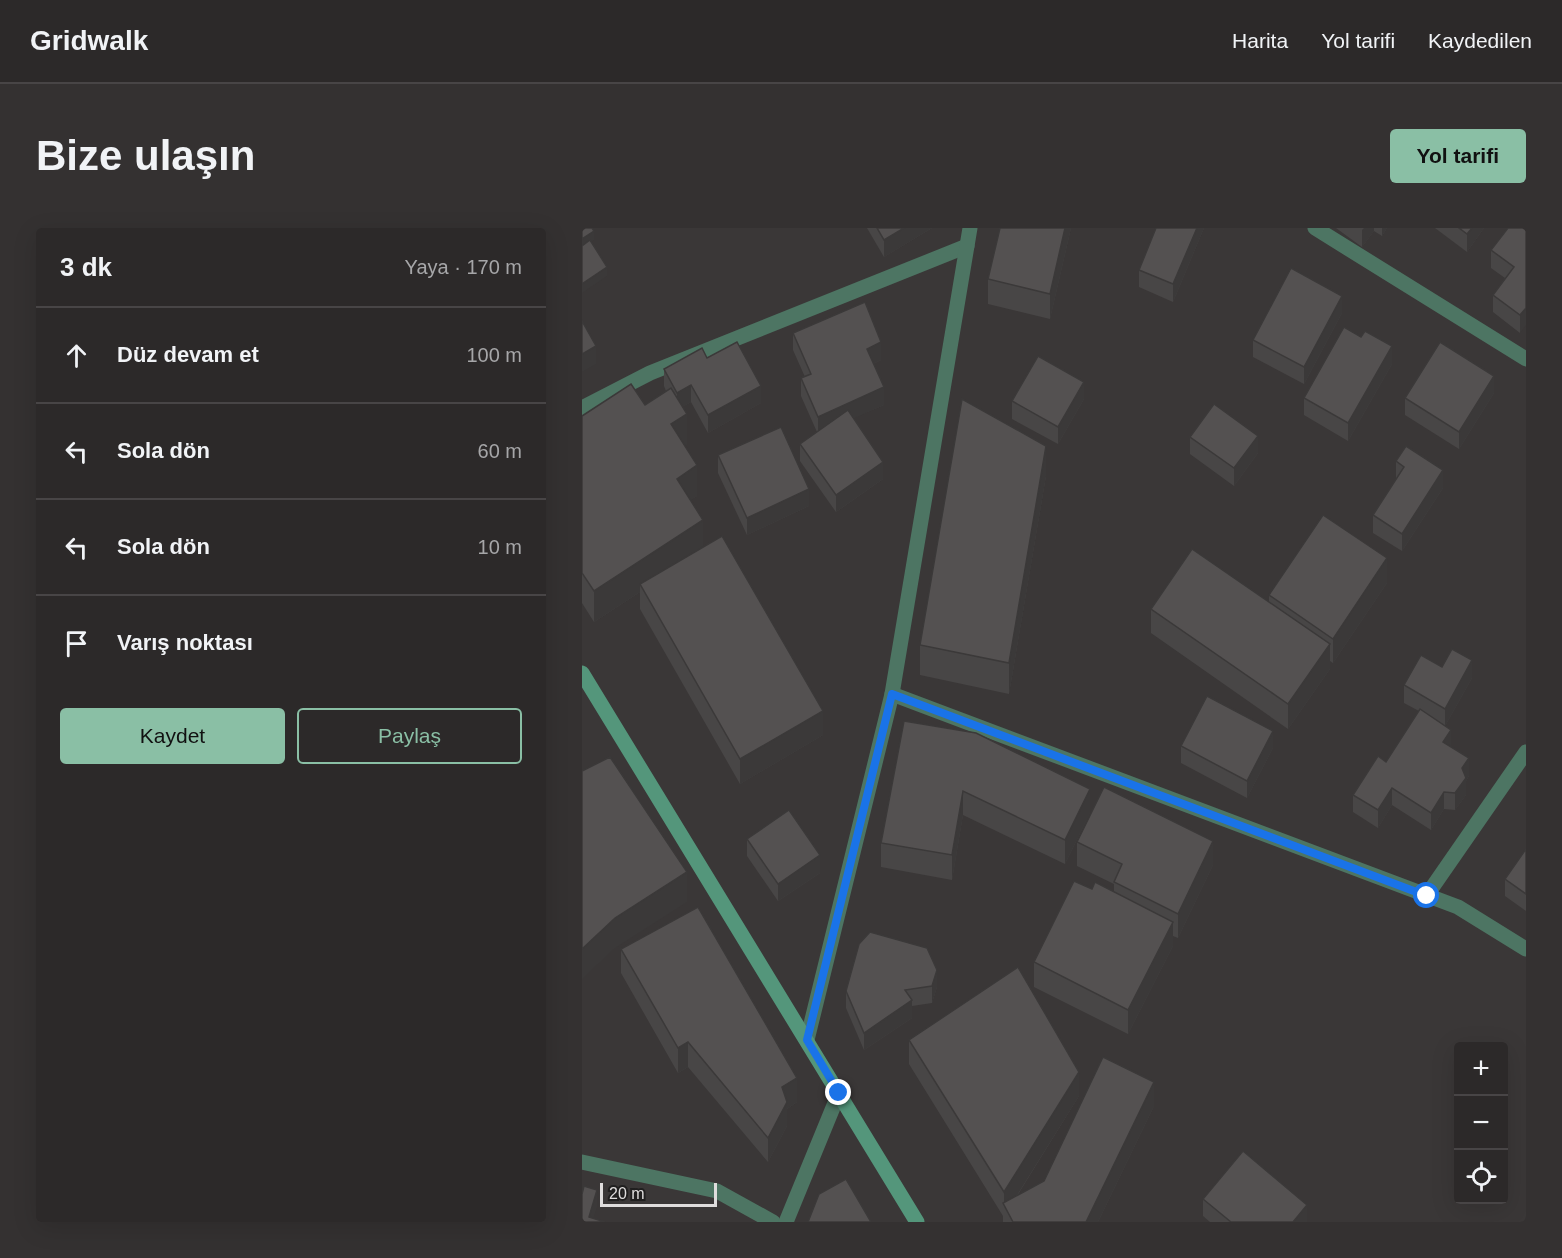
<!DOCTYPE html>
<html lang="tr">
<meta charset="utf-8">
<style>
body{margin:0;font-family:Helvetica,sans-serif;background:#343131;color:#f1f3f6}
.controls{position:absolute;right:18px;bottom:18px;display:grid;overflow:hidden;border-radius:6px;box-shadow:0 6px 24px #0002}
.controls button{width:54px;height:54px;display:grid;place-items:center;padding:0;border:0;border-bottom:2px solid #484546;background:#2c2929;color:#f1f3f6;font:30px sans-serif}
.scale{position:absolute;left:18px;bottom:15px;width:117px;box-sizing:border-box;padding-left:6px;border:3px solid #dfdddd;border-top:0;font-size:16px;line-height:21px;white-space:nowrap;color:#dfdddd;-webkit-text-stroke:4px #201f1f;paint-order:stroke}
.stop{position:absolute;width:18px;height:18px;margin:-14px;border:4px solid #1a73e8;border-radius:50%;background:#fff}
.stop.end{background:#1a73e8;border-color:#fff;box-shadow:0 2px 6px #0008}
.list{margin:0;padding:0;list-style:none}
h2{display:flex;justify-content:space-between;align-items:center;height:78px;margin:0;padding:0 24px;font-size:26px}
h2 small{font-size:20px;font-weight:400;color:#a6a6a8}
.list li{display:grid;grid-template-columns:39px 1fr auto;gap:18px;align-items:center;box-sizing:border-box;height:96px;padding:0 24px;border-top:2px solid #484546}
.list b{display:block;font-size:22px;white-space:nowrap}
.list em{font-size:20px;font-style:normal;color:#a6a6a8}
.actions{display:flex;gap:12px;padding:18px 24px}
.actions a{flex:1;padding:14px 0;border:2px solid #8abfa5;border-radius:6px;text-align:center;font-size:21px;color:#8abfa5}
.actions .main{background:#8abfa5;color:#111}
.icon{flex:none;width:33px;height:33px;fill:none;stroke:currentColor;stroke-width:2;stroke-linecap:round;stroke-linejoin:round}
.map{position:relative;flex:none;width:944px;height:994px;overflow:hidden;border-radius:6px}
header{display:flex;align-items:center;gap:36px;box-sizing:border-box;height:84px;padding:0 30px;background:#2c2929;border-bottom:2px solid #484546}
header strong{font-size:28px}
nav{display:flex;gap:33px;margin-inline-start:auto;font-size:21px}
.intro{display:flex;align-items:center;justify-content:space-between;box-sizing:border-box;height:144px;padding:0 36px}
h1{margin:0;font-size:42px}
.button{padding:15px 27px;border-radius:6px;background:#8abfa5;color:#111;font-size:21px;font-weight:700}
main{display:flex;gap:36px;padding:0 36px}
aside{flex:1;background:#2c2929;border-radius:6px;box-shadow:0 6px 24px #0002}
.map>svg:first-child{display:block}
.lines{fill:none;stroke-linecap:round;stroke-linejoin:round}
.street{stroke:#4d7563;stroke-width:15}
.secondary{stroke:#54967b;stroke-width:15}
.wall{fill:#484646}
.shaded-wall{fill:#3b3939}
.building{fill:#545151;stroke:#3b3939;stroke-width:1.5}
.route{stroke:#1a73e8;stroke-width:8}
</style>
<header>
<strong>Gridwalk</strong>
<nav><a>Harita</a><a>Yol tarifi</a><a>Kaydedilen</a></nav>
</header>
<div class="intro"><h1>Bize ulaşın</h1><a class="button">Yol tarifi</a></div>
<main>
<aside>
<h2>3 dk<small>Yaya · 170 m</small></h2>
<ul class="list">
<li><svg class="icon" aria-label="ahead" viewBox="0 0 24 24"><path d="M12 20V5M6 11l6-6 6 6"/></svg><div><b>Düz devam et</b></div><em>100 m</em></li>
<li><svg class="icon" aria-label="left" viewBox="0 0 24 24"><path d="M17 20v-9H6M10 6l-5 5 5 5"/></svg><div><b>Sola dön</b></div><em>60 m</em></li>
<li><svg class="icon" aria-label="left" viewBox="0 0 24 24"><path d="M17 20v-9H6M10 6l-5 5 5 5"/></svg><div><b>Sola dön</b></div><em>10 m</em></li>
<li><svg class="icon" aria-label="arrive" viewBox="0 0 24 24"><path d="M6 21V4h12l-3 4 3 4H6"/></svg><div><b>Varış noktası</b></div></li>
</ul>
<div class="actions"><a class="main">Kaydet</a><a>Paylaş</a></div>
</aside>
<div class="map">
<svg width="944" height="994" viewBox="0 0 944 994">
<rect width="100%" height="100%" fill="#3a3737"/>
<g class="lines">
<g class="street">
<path d="M 733,0 L 944,131"/>
<path d="M 0,180 L 68,145 L 385,18"/>
<path d="M 310,466 L 876,679 L 944,721"/>
<path d="M 845,667 L 944,524"/>
<path d="M 225,812 L 310,466 L 388,0"/>
<path d="M 0,934 L 135,963 L 191,994"/>
<path d="M 204,994 L 257,865"/>
</g>
<path class="secondary" d="M 0,445 L 335,994"/>
</g>
<g class="wall">
<path d="M 285,0 L 350,0 L 302,29 Z"/>
<path d="M 489,0 L 468,91 L 406,76 L 406,51 Z"/>
<path d="M 574,0 L 622,0 L 591,74 L 557,59 L 557,42 Z"/>
<path d="M 754,0 L 805,0 L 800,8 L 792,3 L 780,19 Z"/>
<path d="M 853,0 L 902,0 L 885,24 Z"/>
<path d="M 944,0 L 938,105 L 911,84 L 911,67 L 923,50 L 909,40 L 909,22 Z"/>
<path d="M 760,85 L 722,156 L 671,129 L 671,112 Z"/>
<path d="M 211,105 L 299,132 L 291,136 L 302,177 L 271,190 L 301,251 L 254,284 L 218,233 L 218,216 L 235,204 L 219,168 L 219,150 L 223,149 L 211,122 Z"/>
<path d="M 125,130 L 179,175 L 126,205 L 109,174 L 100,179 L 105,216 L 102,217 L 115,268 L 108,272 L 121,319 L 241,507 L 158,556 L 58,381 L 58,364 L 12,394 L 0,375 L 0,188 L 63,177 L 84,163 L 82,158 L 82,141 Z"/>
<path d="M 810,136 L 766,213 L 722,187 L 722,170 Z"/>
<path d="M 912,165 L 877,221 L 823,187 L 823,170 Z"/>
<path d="M 502,171 L 476,216 L 430,191 L 430,173 Z"/>
<path d="M 608,209 L 676,225 L 652,258 L 608,226 Z"/>
<path d="M 136,227 L 227,278 L 165,307 L 136,245 Z"/>
<path d="M 814,233 L 861,260 L 820,323 L 791,305 L 791,287 L 814,251 Z"/>
<path d="M 464,248 L 427,466 L 338,447 L 338,417 Z"/>
<path d="M 805,355 L 751,435 L 748,433 L 748,441 L 706,501 L 569,405 L 569,381 L 687,374 L 687,367 Z"/>
<path d="M 860,439 L 890,450 L 863,498 L 869,519 L 887,548 L 884,553 L 884,567 L 873,582 L 862,581 L 849,602 L 810,577 L 796,600 L 771,584 L 771,567 L 804,534 L 837,483 L 822,475 L 822,457 Z"/>
<path d="M 322,493 L 508,585 L 483,636 L 381,587 L 370,652 L 299,639 L 299,615 Z"/>
<path d="M 599,518 L 691,520 L 665,570 L 599,535 Z"/>
<path d="M 165,611 L 238,645 L 196,673 L 165,628 Z"/>
<path d="M 495,614 L 631,637 L 596,710 L 591,708 L 591,718 L 546,806 L 452,759 L 452,734 L 510,661 L 532,664 L 532,656 L 495,638 Z"/>
<path d="M 944,621 L 944,683 L 923,668 L 923,651 Z"/>
<path d="M 277,716 L 355,759 L 350,775 L 330,778 L 330,790 L 282,822 L 264,780 L 264,763 Z"/>
<path d="M 39,721 L 215,874 L 205,881 L 205,898 L 186,934 L 106,839 L 96,845 L 39,745 Z"/>
<path d="M 327,812 L 497,868 L 435,968 L 462,953 L 572,878 L 516,994 L 421,994 L 421,988 L 327,836 Z"/>
<path d="M 621,971 L 725,994 L 628,994 L 621,988 Z"/>
</g>
<g class="shaded-wall">
<path d="M 322,0 L 350,0 L 302,29 L 302,12 Z"/>
<path d="M 483,0 L 489,0 L 468,91 L 468,66 Z"/>
<path d="M 615,0 L 622,0 L 591,74 L 591,56 Z"/>
<path d="M 782,0 L 792,0 L 792,3 L 780,19 L 780,2 Z"/>
<path d="M 800,0 L 805,0 L 800,8 Z"/>
<path d="M 890,0 L 902,0 L 885,24 L 885,6 Z"/>
<path d="M 12,3 L 12,12 L 0,20 L 0,11 Z"/>
<path d="M 25,39 L 25,48 L 0,65 L 0,56 Z"/>
<path d="M 760,68 L 760,85 L 722,156 L 722,139 Z"/>
<path d="M 944,80 L 944,97 L 938,105 L 938,87 Z"/>
<path d="M 299,114 L 299,132 L 285,139 L 285,121 Z"/>
<path d="M 14,118 L 14,136 L 0,144 L 0,126 Z"/>
<path d="M 810,118 L 810,136 L 766,213 L 766,195 Z"/>
<path d="M 912,148 L 912,165 L 877,221 L 877,204 Z"/>
<path d="M 502,154 L 502,171 L 476,216 L 476,199 Z"/>
<path d="M 109,157 L 109,174 L 95,182 L 95,165 Z"/>
<path d="M 179,158 L 179,175 L 126,205 L 126,187 Z"/>
<path d="M 302,159 L 302,177 L 236,206 L 236,189 Z"/>
<path d="M 105,186 L 105,216 L 89,226 L 89,196 Z"/>
<path d="M 676,208 L 676,225 L 652,258 L 652,240 Z"/>
<path d="M 464,218 L 464,248 L 427,466 L 427,435 Z"/>
<path d="M 301,234 L 301,251 L 254,284 L 254,267 Z"/>
<path d="M 115,237 L 115,268 L 95,281 L 95,251 Z"/>
<path d="M 861,242 L 861,260 L 820,323 L 820,306 Z"/>
<path d="M 227,261 L 227,278 L 165,307 L 165,290 Z"/>
<path d="M 121,292 L 121,323 L 58,356 L 58,364 L 12,394 L 12,363 Z"/>
<path d="M 805,330 L 805,355 L 751,435 L 751,411 Z"/>
<path d="M 748,416 L 748,441 L 706,501 L 706,476 Z"/>
<path d="M 890,432 L 890,450 L 863,498 L 863,481 Z"/>
<path d="M 241,483 L 241,507 L 158,556 L 158,531 Z"/>
<path d="M 869,502 L 869,519 L 861,514 Z"/>
<path d="M 691,503 L 691,520 L 665,570 L 665,553 Z"/>
<path d="M 887,530 L 887,548 L 884,553 L 884,567 L 873,582 L 873,565 L 880,540 Z"/>
<path d="M 810,560 L 810,577 L 796,600 L 796,582 Z"/>
<path d="M 508,561 L 508,585 L 483,636 L 483,612 Z"/>
<path d="M 381,563 L 381,587 L 370,652 L 370,627 Z"/>
<path d="M 862,564 L 862,581 L 849,602 L 849,585 Z"/>
<path d="M 631,613 L 631,637 L 596,710 L 596,686 Z"/>
<path d="M 238,627 L 238,645 L 196,673 L 196,656 Z"/>
<path d="M 105,644 L 105,674 L 33,720 L 0,751 L 0,721 L 33,690 Z"/>
<path d="M 591,694 L 591,718 L 546,806 L 546,782 Z"/>
<path d="M 355,742 L 355,759 L 350,775 L 350,758 Z"/>
<path d="M 330,772 L 330,790 L 282,822 L 282,805 Z"/>
<path d="M 106,814 L 106,839 L 96,845 L 96,820 Z"/>
<path d="M 497,844 L 497,868 L 425,983 L 422,976 L 422,964 Z"/>
<path d="M 215,850 L 215,874 L 205,881 L 205,898 L 186,934 L 186,910 L 200,859 Z"/>
<path d="M 572,854 L 572,878 L 516,994 L 504,994 Z"/>
<path d="M 15,962 L 15,979 L 10,994 L 7,989 Z"/>
<path d="M 725,977 L 725,994 L 711,994 Z"/>
</g>
<g class="building">
<path d="M 0,0 L 10,0 L 12,3 L 0,11 Z"/>
<path d="M 295,0 L 322,0 L 302,12 Z"/>
<path d="M 418,0 L 483,0 L 468,66 L 406,51 Z"/>
<path d="M 574,0 L 615,0 L 591,56 L 557,42 Z"/>
<path d="M 877,0 L 890,0 L 885,6 Z"/>
<path d="M 926,0 L 944,0 L 944,80 L 938,87 L 911,67 L 932,39 L 909,22 Z"/>
<path d="M 8,12 L 25,39 L 0,56 L 0,18 Z"/>
<path d="M 709,40 L 760,68 L 722,139 L 671,112 Z"/>
<path d="M 283,74 L 299,114 L 285,121 L 302,159 L 236,189 L 219,150 L 229,146 L 211,105 Z"/>
<path d="M 0,93 L 14,118 L 0,126 Z"/>
<path d="M 762,99 L 779,109 L 783,103 L 810,118 L 766,195 L 722,170 Z"/>
<path d="M 155,114 L 179,158 L 126,187 L 109,157 L 95,165 L 82,141 L 120,120 L 125,130 Z"/>
<path d="M 858,114 L 912,148 L 877,204 L 823,170 Z"/>
<path d="M 456,128 L 502,154 L 476,199 L 430,173 Z"/>
<path d="M 49,156 L 63,177 L 89,160 L 105,186 L 89,196 L 115,237 L 95,251 L 121,292 L 12,363 L 0,345 L 0,188 Z"/>
<path d="M 380,171 L 464,218 L 427,435 L 338,417 Z"/>
<path d="M 632,176 L 676,208 L 652,240 L 608,209 Z"/>
<path d="M 266,182 L 301,234 L 254,267 L 218,216 Z"/>
<path d="M 199,199 L 227,261 L 165,290 L 136,227 Z"/>
<path d="M 824,218 L 861,242 L 820,306 L 791,287 L 822,239 L 814,233 Z"/>
<path d="M 741,287 L 805,330 L 751,411 L 687,367 Z"/>
<path d="M 140,308 L 241,483 L 158,531 L 58,356 Z"/>
<path d="M 610,321 L 748,416 L 706,476 L 569,381 Z"/>
<path d="M 870,421 L 890,432 L 863,481 L 822,457 L 839,427 L 860,439 Z"/>
<path d="M 625,468 L 691,503 L 665,553 L 599,518 Z"/>
<path d="M 838,481 L 869,502 L 861,514 L 887,530 L 880,540 L 884,550 L 873,565 L 862,564 L 849,585 L 810,560 L 796,582 L 771,567 L 796,528 L 804,534 Z"/>
<path d="M 322,493 L 394,505 L 508,561 L 483,612 L 381,563 L 370,627 L 299,615 Z"/>
<path d="M 28,529 L 105,644 L 33,690 L 0,721 L 0,543 Z"/>
<path d="M 522,559 L 631,613 L 596,686 L 532,654 L 540,636 L 495,614 Z"/>
<path d="M 207,582 L 238,627 L 196,656 L 165,611 Z"/>
<path d="M 944,621 L 944,666 L 923,651 Z"/>
<path d="M 492,653 L 510,661 L 513,654 L 591,694 L 546,782 L 452,734 Z"/>
<path d="M 116,679 L 215,850 L 200,859 L 205,874 L 186,910 L 106,814 L 96,820 L 39,721 Z"/>
<path d="M 288,704 L 345,720 L 355,742 L 350,758 L 323,762 L 330,772 L 282,805 L 264,763 L 277,716 Z"/>
<path d="M 436,739 L 497,844 L 422,964 L 327,812 Z"/>
<path d="M 521,829 L 572,854 L 504,994 L 431,994 L 421,975 L 462,953 Z"/>
<path d="M 661,923 L 725,977 L 711,994 L 649,994 L 621,971 Z"/>
<path d="M 264,951 L 289,994 L 226,994 L 237,966 Z"/>
<path d="M 2,958 L 15,962 L 7,989 L 23,994 L 0,994 L 0,966 Z"/>
</g>
<g class="lines">
<path class="route" d="M 257,865 L 225,812 L 310,466 L 845,668"/>
</g>
</svg>
<div class="controls">
<button>+</button>
<button>−</button>
<button><svg class="icon" aria-label="locate" viewBox="0 0 24 24"><circle cx="12" cy="12" r="6"/><path d="M12 2v4M12 18v4M2 12h4M18 12h4"/></svg></button>
</div>
<div class="scale">20 m</div>
<div class="stop" style="left:845px;top:668px"></div>
<div class="stop end" style="left:257px;top:865px"></div>
</div>
</main>
